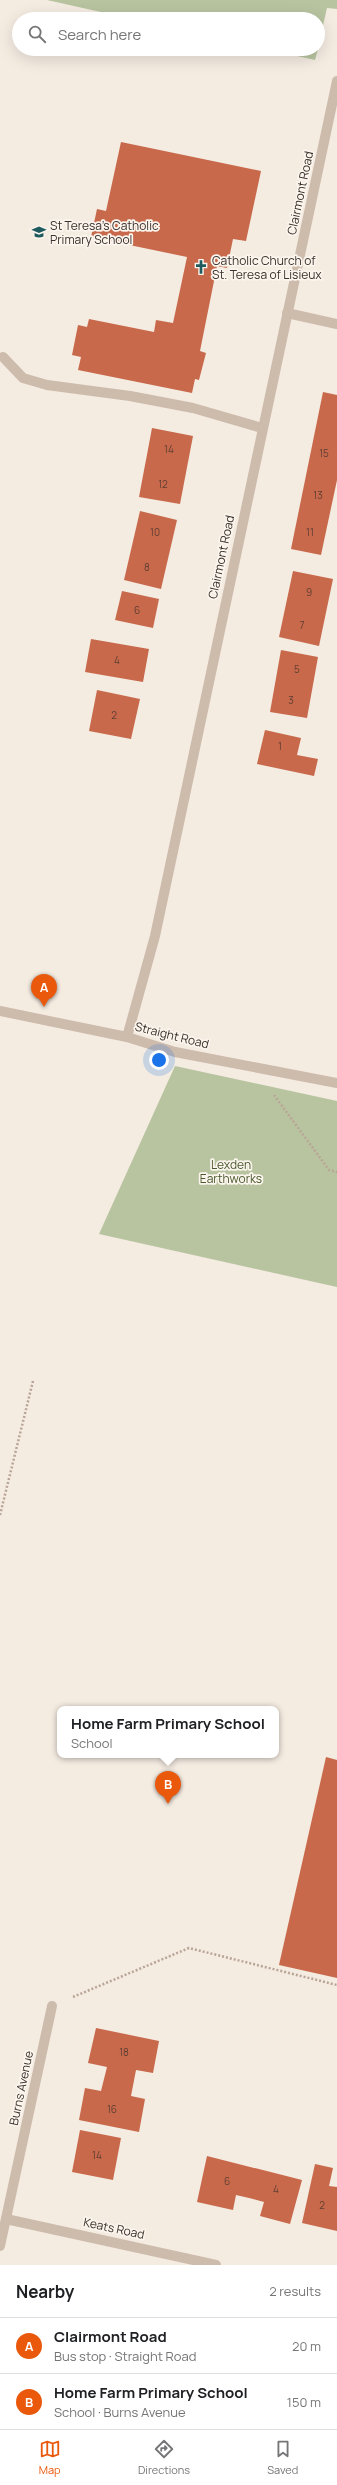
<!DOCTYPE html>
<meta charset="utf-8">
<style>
body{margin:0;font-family:Manrope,sans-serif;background:#f2f2f2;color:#202124}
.you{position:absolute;left:159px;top:1060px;width:14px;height:14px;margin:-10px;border:3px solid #fff;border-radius:50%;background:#1a73e8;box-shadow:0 0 0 6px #1a73e833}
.badge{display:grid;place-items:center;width:26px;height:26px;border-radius:50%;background:#ea580c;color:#fff;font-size:13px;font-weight:700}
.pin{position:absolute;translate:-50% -33px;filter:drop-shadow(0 1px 2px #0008)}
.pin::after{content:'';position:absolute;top:21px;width:14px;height:12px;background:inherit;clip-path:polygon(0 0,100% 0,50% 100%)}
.popup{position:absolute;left:57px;top:1706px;width:222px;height:52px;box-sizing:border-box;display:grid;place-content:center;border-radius:8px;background:#fff;filter:drop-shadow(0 1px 3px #0005);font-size:13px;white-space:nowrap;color:#757577}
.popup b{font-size:15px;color:#202124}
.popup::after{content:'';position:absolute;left:50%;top:100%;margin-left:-8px;border:8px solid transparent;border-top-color:#fff}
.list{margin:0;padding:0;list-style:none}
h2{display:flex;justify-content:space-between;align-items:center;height:52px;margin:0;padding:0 16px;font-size:17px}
h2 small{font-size:13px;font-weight:400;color:#757577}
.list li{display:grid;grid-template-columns:26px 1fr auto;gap:12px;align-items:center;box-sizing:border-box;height:56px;padding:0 16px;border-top:1px solid #e0e0e0}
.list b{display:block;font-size:15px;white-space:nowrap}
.list p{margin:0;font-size:13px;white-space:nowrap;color:#757577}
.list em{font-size:13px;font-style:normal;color:#757577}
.icon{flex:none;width:22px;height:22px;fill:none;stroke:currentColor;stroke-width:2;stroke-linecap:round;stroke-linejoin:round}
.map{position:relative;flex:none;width:337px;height:2265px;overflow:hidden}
.search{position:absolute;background:#fff;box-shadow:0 4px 16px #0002;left:12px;right:12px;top:12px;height:44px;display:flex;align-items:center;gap:10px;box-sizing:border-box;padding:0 14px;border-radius:22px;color:#757577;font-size:15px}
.sheet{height:164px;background:#fff}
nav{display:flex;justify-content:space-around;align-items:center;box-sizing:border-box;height:56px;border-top:1px solid #e0e0e0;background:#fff;font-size:11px;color:#757577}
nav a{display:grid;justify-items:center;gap:2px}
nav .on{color:#ea580c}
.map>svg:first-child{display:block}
.green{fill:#b8c4a0}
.building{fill:#c8694b}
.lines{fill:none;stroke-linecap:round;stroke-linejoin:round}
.path{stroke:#b9a596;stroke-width:2.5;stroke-dasharray:2 2;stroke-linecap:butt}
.minor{stroke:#cdbbac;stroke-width:10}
.labels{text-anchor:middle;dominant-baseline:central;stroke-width:3.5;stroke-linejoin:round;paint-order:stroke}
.number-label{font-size:10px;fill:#5e3e33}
.street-label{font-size:12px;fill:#3b302b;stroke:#fbf5ee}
.poi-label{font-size:12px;fill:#3b302b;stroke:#fbf5ee;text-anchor:start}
.park-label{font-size:12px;fill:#4a5a2e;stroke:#fbf5ee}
</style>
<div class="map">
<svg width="337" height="2265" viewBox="0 0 337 2265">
<rect width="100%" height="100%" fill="#f4ebe1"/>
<g class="green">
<path d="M 47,0 L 337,0 L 337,9 L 327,8 L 318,47 L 318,19 L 132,19 Z"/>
<path d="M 266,49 L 318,49 L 315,60 Z"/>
<path d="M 175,1066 L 337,1101 L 337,1287 L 99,1234 Z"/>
</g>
<g class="building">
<path d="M 121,142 L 261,171 L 246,241 L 233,239 L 227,268 L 217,266 L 200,351 L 206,353 L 199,380 L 195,379 L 192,393 L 78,370 L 81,357 L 72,355 L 78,325 L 87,327 L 89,319 L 154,332 L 156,320 L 173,323 L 187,257 L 91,237 L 97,209 L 106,211 Z"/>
<path d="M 323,392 L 337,395 L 337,480 L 321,555 L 291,549 Z"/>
<path d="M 152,428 L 193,436 L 180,504 L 139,497 Z"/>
<path d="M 140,511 L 177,520 L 161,589 L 124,580 Z"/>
<path d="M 293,571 L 333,579 L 319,646 L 279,637 Z"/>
<path d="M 122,591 L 159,599 L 153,628 L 115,620 Z"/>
<path d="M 91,639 L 149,649 L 143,682 L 85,672 Z"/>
<path d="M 281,650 L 318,657 L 307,718 L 270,712 Z"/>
<path d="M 97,690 L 140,699 L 131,739 L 89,731 Z"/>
<path d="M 265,730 L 301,738 L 297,755 L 318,759 L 314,776 L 257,764 Z"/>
<path d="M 326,1757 L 337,1760 L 337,1978 L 279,1965 Z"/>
<path d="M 96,2028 L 159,2041 L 153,2073 L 136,2070 L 131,2096 L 145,2099 L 139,2132 L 79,2120 L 85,2088 L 101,2091 L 107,2067 L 88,2063 Z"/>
<path d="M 80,2130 L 121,2138 L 113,2180 L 72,2172 Z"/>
<path d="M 207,2156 L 302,2180 L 290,2224 L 260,2216 L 264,2202 L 249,2198 L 236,2195 L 233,2210 L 197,2202 Z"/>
<path d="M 315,2164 L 333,2168 L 329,2186 L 337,2187 L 337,2231 L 302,2223 Z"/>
</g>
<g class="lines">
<g class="path">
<path d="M 274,1095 L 329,1170 L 337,1172"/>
<path d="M 0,1515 L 33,1381"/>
<path d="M 73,1997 L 189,1948 L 337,1985"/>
</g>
<g class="minor">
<path d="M 287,313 L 337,324"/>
<path d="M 3,357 L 23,378 L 47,385 L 130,396 L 193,408 L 262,428"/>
<path d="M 0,1011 L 127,1037 L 175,1052 L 337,1083"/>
<path d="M 127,1037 L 155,936 L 337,81"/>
<path d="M 6,2219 L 216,2265"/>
<path d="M 0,2246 L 52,2006"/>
</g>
</g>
<defs>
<symbol id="school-bare" viewBox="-9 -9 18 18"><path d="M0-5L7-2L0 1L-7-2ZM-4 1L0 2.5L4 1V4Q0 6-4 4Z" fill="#1f5a5e" stroke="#fbf5ee" stroke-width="2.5" paint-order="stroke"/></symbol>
<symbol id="church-bare" viewBox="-9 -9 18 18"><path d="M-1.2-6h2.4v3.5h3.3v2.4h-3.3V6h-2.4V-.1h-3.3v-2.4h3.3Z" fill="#1f5a5e" stroke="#fbf5ee" stroke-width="2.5" paint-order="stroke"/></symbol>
</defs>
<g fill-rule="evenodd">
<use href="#school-bare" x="29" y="222" width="20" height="20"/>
<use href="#church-bare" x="191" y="257" width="20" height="20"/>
</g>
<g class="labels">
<g class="number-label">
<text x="169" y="449">14</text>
<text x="324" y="453">15</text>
<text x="163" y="484">12</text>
<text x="318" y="495">13</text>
<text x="155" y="532">10</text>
<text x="310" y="532">11</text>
<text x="147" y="567">8</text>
<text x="309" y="592">9</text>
<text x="137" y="610">6</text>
<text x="302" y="625">7</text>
<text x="117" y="660">4</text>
<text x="297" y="669">5</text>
<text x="291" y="700">3</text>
<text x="114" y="715">2</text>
<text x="280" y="746">1</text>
<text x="124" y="2052">18</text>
<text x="112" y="2109">16</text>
<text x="97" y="2155">14</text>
<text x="227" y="2181">6</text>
<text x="276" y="2189">4</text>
<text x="322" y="2205">2</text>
</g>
<g class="street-label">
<text transform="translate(300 193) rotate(-78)">Clairmont Road</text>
<text transform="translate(221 557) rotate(-78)">Clairmont Road</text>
<text transform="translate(172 1035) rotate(14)">Straight Road</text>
<text transform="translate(21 2088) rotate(-78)">Burns Avenue</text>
<text transform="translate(114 2228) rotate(12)">Keats Road</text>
</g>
<g class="poi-label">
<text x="50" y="225">St Teresa's Catholic<tspan x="50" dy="14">Primary School</tspan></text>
<text x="212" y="260">Catholic Church of<tspan x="212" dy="14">St. Teresa of Lisieux</tspan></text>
</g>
<g class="park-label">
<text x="231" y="1164">Lexden<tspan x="231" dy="14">Earthworks</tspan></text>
</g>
</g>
</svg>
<div class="you"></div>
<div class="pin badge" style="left:44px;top:1007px">A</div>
<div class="pin badge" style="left:168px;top:1804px">B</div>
<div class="popup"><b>Home Farm Primary School</b>School</div>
<div class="search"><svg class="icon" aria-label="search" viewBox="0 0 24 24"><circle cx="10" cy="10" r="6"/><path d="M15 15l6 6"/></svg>Search here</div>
</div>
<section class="sheet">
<h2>Nearby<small>2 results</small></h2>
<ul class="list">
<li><span class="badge">A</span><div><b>Clairmont Road</b><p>Bus stop · Straight Road</p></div><em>20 m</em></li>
<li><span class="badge">B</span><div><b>Home Farm Primary School</b><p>School · Burns Avenue</p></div><em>150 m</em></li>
</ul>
</section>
<nav>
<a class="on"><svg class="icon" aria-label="map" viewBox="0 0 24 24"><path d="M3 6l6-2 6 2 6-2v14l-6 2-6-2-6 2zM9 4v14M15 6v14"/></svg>Map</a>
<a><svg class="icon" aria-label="directions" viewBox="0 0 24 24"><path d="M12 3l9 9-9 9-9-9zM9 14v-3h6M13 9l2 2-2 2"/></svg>Directions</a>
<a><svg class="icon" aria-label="saved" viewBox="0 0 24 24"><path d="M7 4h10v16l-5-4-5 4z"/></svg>Saved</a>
</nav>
